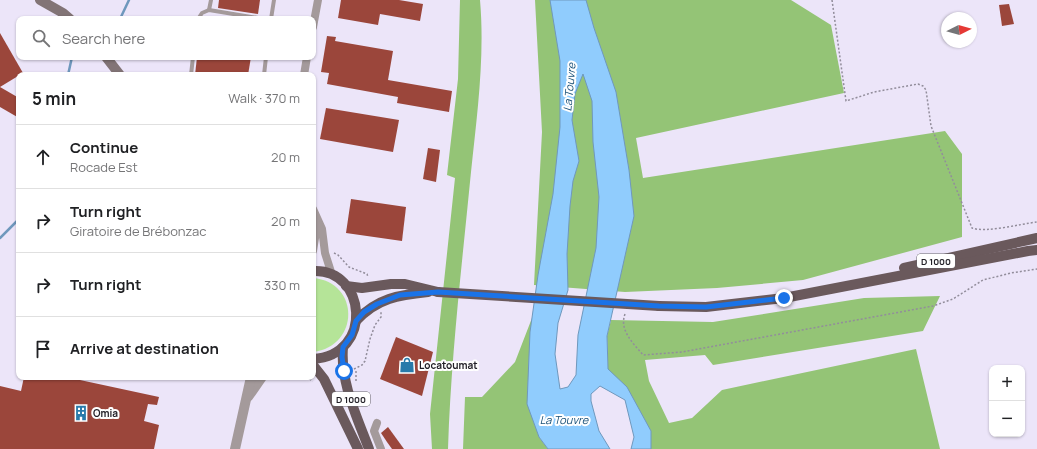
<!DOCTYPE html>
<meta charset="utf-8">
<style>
body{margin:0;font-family:Manrope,sans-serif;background:#f2f2f2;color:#202124}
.controls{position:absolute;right:12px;bottom:12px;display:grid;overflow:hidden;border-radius:8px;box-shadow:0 1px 3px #0004}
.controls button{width:36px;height:36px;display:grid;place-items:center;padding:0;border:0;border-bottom:1px solid #e0e0e0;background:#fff;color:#202124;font:20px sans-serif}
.compass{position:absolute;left:941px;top:12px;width:36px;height:36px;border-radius:50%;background:#fff;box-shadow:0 1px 3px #0004;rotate:84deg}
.stop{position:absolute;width:12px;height:12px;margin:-9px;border:3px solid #1a73e8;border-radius:50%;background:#fff}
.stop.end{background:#1a73e8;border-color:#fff;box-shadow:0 1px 4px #0008}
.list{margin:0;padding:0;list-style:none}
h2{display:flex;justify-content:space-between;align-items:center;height:52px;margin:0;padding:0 16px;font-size:17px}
h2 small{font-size:13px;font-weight:400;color:#757577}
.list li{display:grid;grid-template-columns:26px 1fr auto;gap:12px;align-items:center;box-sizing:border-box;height:64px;padding:0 16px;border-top:1px solid #e0e0e0}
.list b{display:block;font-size:15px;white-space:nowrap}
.list p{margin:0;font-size:13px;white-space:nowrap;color:#757577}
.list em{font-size:13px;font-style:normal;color:#757577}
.icon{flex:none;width:22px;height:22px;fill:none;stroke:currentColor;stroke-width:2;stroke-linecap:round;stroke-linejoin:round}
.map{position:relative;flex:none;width:1037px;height:449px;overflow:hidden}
.search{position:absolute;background:#fff;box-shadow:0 1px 3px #0004;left:16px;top:16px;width:300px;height:44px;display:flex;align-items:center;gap:10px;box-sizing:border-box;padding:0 14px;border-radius:8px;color:#757577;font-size:15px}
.panel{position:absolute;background:#fff;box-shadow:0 1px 3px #0004;left:16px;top:72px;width:300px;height:308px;border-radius:8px}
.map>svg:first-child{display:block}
.green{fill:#b5e498}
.forest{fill:#94c476}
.water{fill:#90ccfd;stroke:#6f98bd;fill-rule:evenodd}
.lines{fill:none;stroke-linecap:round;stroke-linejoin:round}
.stream{stroke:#6f98bd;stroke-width:2.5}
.building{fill:#9b463b}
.path{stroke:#928d9b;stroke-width:1.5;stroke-dasharray:2 2;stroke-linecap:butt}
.service{stroke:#a49a9b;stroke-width:4}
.minor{stroke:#a49a9b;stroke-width:8}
.tertiary{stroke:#a49a9b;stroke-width:10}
.secondary{stroke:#827476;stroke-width:10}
.primary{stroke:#6a595c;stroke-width:10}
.primary-bridge{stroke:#6a595c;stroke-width:10}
.route{stroke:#1a73e8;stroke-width:5}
.labels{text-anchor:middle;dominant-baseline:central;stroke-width:4;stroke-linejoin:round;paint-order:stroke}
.shield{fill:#fff;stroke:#646368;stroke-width:1}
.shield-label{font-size:9px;font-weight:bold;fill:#222027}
.poi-label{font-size:10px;font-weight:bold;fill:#222027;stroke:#fff;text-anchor:start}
.water-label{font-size:11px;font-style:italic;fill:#174f77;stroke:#fff}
</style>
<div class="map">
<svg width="1037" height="449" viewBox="0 0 1037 449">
<rect width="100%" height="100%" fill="#ece5f9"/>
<path class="green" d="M 313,278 C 360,282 360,346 313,352 Z"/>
<g class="forest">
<path d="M 460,0 L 480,0 C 485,57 477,115 471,172 C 462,264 451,356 448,449 L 432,449 L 430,414 L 455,178 L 447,175 L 458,79 Z"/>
<path d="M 535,0 L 791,0 L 831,25 L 844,93 L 636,138 L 643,178 L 945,131 L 962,154 L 962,237 L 803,280 L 717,288 L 625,292 L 534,285 L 542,132 Z"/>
<path d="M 940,296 L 923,331 L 713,365 L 705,355 L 645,360 L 649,381 L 669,423 L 692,418 L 722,390 L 916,349 L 940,449 L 651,449 L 651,431 L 608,369 L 607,336 L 611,320 L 713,322 L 864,298 Z"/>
<path d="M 532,318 C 527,357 535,398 539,437 L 548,449 L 463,449 L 465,397 L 482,397 L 515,362 Z"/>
</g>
<path class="water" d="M 550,0 L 586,0 L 594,28 L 616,92 L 629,170 L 634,216 L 607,336 L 608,369 L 627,387 L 651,431 L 651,449 L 631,449 L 634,437 L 625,400 L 600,386 L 591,394 L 591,401 L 599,431 L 610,449 L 548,449 L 539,437 L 527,404 L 530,332 L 538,275 L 553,194 L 560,127 L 560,61 ZM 583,74 L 592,101 L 593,142 L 599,197 L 596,248 L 578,335 L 576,375 L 568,387 L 560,389 L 555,354 L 558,323 L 568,290 L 567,254 L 570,206 L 573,181 L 579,161 L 572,120 L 575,94 Z"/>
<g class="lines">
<g class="stream">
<path d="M 120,19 L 129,0"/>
<path d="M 68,75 L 72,57"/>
<path d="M 0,238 L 19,219"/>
</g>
</g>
<g class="building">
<path d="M 219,0 L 260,0 L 258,14 L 218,8 Z"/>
<path d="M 341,0 L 399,0 L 423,4 L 420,21 L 380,14 L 378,25 L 338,18 Z"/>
<path d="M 1009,4 L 1014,24 L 1002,26 L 999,5 Z"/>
<path d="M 0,33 L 23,73 L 0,87 Z"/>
<path d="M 327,36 L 336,37 L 335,41 L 393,51 L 388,80 L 452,91 L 449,112 L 397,103 L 398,97 L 327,84 L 329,73 L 321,72 Z"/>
<path d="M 197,57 L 251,57 L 248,75 L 195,75 Z"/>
<path d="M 0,87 L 19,98 L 19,118 L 0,107 Z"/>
<path d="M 326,108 L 399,120 L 393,152 L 320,139 Z"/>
<path d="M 428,148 L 440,150 L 436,182 L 423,179 Z"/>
<path d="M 351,199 L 406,207 L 402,241 L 346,233 Z"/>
<path d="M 396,337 L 433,352 L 422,396 L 380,379 Z"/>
<path d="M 24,377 L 66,377 L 159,397 L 157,405 L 148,404 L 144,421 L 159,425 L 154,449 L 0,449 L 0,386 L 21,391 Z"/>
<path d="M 388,427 L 404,449 L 392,449 L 387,442 L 381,433 Z"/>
</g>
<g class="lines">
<g class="path">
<path d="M 832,0 L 846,101 L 874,92 L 918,84 L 923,86 L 926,90 L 931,126 L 972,228 C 986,233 1020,224 1037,222"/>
<path d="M 334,253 L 338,255 L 349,267 L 367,274 L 368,277"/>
<path d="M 625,314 C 619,330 633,343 643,355 L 682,352 L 933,306 L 953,299 L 983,280 L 1011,273 L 1037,269"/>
<path d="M 354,369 L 362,365 L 365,361 L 370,339 L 375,325 L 381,317 L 381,312"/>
<path d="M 306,377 L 313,381"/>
<path d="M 356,381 L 356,369"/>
</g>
<g class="service">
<path d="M 209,10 L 211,0"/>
<path d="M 198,19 L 202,13 L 209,10 L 264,19"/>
<path d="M 271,19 L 274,0"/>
<path d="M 191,75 L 193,57"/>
<path d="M 264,75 L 266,57"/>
</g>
<g class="minor">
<path d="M 313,27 L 318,0"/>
<path d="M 304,75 L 307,57"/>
<path d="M 313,209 L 322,229 L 325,253 L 332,275"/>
<path d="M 313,251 L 316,232 L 315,219"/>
<path d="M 377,423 L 374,431 L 381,449"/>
</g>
<g class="tertiary">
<path d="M 248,397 L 262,377"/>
<path d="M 235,449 L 251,377"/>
</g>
<g class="secondary">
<path d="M 40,0 L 63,13 L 70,19"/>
<path d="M 106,57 L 120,75"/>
</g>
<g class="primary">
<path d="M 904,268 L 1037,238"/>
<path d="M 313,271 C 366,268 375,355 313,359"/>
<path d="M 346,286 L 362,288 L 391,284 L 405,284 L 438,292"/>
<path d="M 659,306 L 706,307 L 784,298 L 1028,251 L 1037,250"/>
<path d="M 356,321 C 377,298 399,295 428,292"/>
<path d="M 343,347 C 340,382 357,417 369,449"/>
<path d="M 313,365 L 324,379 L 358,449"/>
</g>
<path class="primary-bridge" d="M 438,292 L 659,306"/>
</g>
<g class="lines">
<path class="route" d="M 344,371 L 342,357 L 343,347 L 352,335 L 356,321 L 364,312 L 377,304 L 400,295 L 438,292 L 659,306 L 706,307 L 784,298"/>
</g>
<defs>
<symbol id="shop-bare" viewBox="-9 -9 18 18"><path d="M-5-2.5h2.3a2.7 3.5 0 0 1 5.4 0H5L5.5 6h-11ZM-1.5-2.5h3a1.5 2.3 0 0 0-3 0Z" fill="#287aaa" stroke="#fff" stroke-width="2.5" paint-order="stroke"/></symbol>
<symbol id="building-bare" viewBox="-9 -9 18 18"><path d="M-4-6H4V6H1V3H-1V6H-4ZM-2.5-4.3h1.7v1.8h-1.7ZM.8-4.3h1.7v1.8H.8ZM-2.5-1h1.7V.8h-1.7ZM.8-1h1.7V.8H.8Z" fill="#287aaa" stroke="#fff" stroke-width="2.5" paint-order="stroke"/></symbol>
</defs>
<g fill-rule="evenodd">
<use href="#shop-bare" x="396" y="354" width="22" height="22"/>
<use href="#building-bare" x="70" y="402" width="22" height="22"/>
</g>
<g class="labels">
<g class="shield">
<rect x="917" y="254" width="38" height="14" rx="3"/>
<rect x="332" y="392" width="38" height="14" rx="3"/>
</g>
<g class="shield-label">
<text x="936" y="261">D 1000</text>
<text x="351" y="399">D 1000</text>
</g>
<g class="poi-label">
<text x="419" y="365">Locatoumat</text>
<text x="93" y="413">Omia</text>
</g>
<g class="water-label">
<text transform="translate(569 87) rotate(-85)">La Touvre</text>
<text x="564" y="419">La Touvre</text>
</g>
</g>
</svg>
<div class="controls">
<button>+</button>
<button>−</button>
</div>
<svg class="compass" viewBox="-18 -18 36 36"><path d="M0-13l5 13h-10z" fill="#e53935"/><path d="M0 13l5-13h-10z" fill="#757577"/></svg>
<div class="stop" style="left:344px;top:371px"></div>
<div class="stop end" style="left:784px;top:298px"></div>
<div class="search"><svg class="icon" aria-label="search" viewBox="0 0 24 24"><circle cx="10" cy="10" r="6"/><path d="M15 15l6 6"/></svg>Search here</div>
<section class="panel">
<h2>5 min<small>Walk · 370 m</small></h2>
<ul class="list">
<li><svg class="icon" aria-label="ahead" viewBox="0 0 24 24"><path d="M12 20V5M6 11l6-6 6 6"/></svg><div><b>Continue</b><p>Rocade Est</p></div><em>20 m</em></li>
<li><svg class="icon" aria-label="right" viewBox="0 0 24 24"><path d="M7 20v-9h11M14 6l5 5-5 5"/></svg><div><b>Turn right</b><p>Giratoire de Brébonzac</p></div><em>20 m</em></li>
<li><svg class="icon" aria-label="right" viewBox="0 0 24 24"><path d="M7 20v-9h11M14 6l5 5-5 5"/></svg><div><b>Turn right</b></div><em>330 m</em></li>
<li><svg class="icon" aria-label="arrive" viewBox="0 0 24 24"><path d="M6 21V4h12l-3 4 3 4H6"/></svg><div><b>Arrive at destination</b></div></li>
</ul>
</section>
</div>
